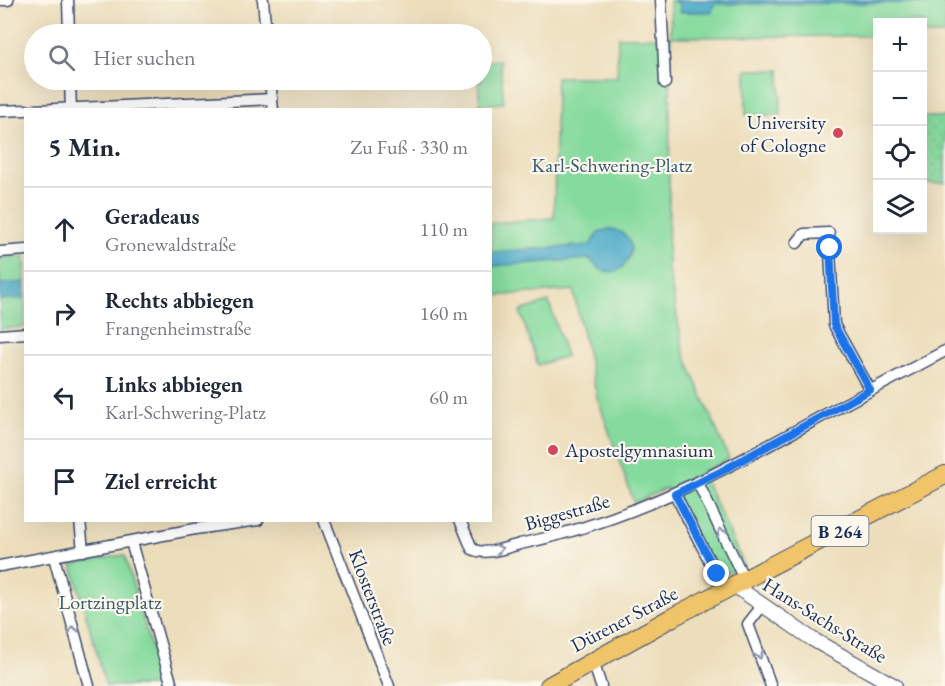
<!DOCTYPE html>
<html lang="de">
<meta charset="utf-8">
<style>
body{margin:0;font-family:"EB Garamond",serif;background:#f6f6f7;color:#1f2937}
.controls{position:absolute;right:18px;top:18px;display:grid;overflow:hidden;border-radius:0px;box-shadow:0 6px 24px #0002}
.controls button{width:54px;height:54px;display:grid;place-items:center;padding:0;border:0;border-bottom:2px solid #e0e1e3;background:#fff;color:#1f2937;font:30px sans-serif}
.stop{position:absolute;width:18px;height:18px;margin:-14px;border:4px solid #1a73e8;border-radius:50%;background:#fff}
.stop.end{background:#1a73e8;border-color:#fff;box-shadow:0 2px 6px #0008}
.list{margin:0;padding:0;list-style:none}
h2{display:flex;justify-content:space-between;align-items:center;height:78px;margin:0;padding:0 24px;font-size:26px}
h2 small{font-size:20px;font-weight:400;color:#747a83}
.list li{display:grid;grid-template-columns:39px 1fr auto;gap:18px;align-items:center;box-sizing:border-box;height:84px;padding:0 24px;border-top:2px solid #e0e1e3}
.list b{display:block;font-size:22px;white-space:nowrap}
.list p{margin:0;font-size:20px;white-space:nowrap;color:#747a83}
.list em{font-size:20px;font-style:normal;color:#747a83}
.icon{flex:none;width:33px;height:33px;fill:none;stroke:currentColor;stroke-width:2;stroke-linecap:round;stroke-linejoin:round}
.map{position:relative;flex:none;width:945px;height:686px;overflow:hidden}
.search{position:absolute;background:#fff;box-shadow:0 6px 24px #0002;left:24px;top:24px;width:468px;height:66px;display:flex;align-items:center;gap:15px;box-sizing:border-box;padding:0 21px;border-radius:33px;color:#747a83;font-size:22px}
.panel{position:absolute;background:#fff;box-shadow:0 6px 24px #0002;left:24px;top:108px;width:468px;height:414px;border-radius:0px}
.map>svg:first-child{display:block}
.grass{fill:url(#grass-dots);stroke:#50847e;stroke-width:1.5}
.green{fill:#85da9d;stroke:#50847e;stroke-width:1.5}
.water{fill:#47a9c7;stroke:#316c92;stroke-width:1.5}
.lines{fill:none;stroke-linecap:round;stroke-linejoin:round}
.minor-casing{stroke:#3a496c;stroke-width:13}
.tertiary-casing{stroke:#3a496c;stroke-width:16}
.primary-casing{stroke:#3a496c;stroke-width:20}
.minor{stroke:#fff;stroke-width:10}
.tertiary{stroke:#fff;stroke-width:14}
.primary{stroke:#f0c469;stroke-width:18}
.oneway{stroke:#8d97ae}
.route{stroke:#1a73e8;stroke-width:8}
.poi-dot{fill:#d1495b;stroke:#fbf7ec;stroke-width:2}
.labels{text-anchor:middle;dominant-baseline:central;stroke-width:4.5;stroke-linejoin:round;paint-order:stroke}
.shield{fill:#fbf7ec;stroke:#5e6b89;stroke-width:1.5}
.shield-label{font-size:18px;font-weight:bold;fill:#1b2f5e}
.poi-label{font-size:20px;fill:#1b2f5e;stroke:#fbf7ec;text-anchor:end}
.park-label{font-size:20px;fill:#365a6e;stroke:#fbf7ec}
.street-label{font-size:20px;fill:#1b2f5e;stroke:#fbf7ec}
</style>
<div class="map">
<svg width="945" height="686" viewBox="0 0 945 686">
<defs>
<pattern id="grass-dots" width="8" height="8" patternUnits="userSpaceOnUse" patternTransform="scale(1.5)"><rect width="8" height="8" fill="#85da9d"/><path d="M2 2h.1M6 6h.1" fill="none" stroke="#72bb8a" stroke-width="1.8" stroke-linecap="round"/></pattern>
</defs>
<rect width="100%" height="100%" fill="#fbf7ec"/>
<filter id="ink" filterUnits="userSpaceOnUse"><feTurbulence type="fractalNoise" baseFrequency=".0167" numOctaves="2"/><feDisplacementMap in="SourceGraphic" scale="12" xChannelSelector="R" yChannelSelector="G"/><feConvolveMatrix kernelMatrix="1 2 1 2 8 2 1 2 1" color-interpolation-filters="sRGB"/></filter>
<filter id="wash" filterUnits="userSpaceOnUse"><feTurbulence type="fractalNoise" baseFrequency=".008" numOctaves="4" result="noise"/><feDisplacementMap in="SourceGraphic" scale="24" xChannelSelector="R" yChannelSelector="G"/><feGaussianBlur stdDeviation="1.35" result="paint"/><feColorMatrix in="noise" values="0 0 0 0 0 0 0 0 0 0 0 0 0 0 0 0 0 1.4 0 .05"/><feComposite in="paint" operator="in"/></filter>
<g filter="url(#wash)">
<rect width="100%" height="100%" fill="#eddebb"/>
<path class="grass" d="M 922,117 L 945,117 L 945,183 L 923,183 Z"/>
<g class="green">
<path d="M 670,0 L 945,0 L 945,35 L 923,35 L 922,22 L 878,22 L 877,36 L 671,37 L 668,269 L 684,353 L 729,459 L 701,472 L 744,565 L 710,581 L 667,488 L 634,503 L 597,397 L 573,290 L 491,296 L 491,223 L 554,218 L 556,77 L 617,77 L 618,37 L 671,37 Z"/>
<path d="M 500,60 L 504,103 L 480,105 L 478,80 L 482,80 L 482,62 Z"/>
<path d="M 746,70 L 780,70 L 781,115 L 746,115 Z"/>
<path d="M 25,256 L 25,327 L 0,329 L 0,258 Z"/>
<path d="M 549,302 L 566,356 L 538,365 L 520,311 Z"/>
<path d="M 122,555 L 125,556 L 162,686 L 106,686 L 72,565 Z"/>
</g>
<g class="water">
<path d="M 674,0 L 945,0 L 945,3 L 714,4 L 712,12 L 679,12 L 680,4 L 675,3 Z"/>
<path d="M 608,229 C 655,232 619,300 590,259 L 491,266 L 491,252 L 590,245 L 598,233 Z"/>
<path d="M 25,282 L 25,298 L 0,300 L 0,284 Z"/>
</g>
</g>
<g filter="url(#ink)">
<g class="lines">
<defs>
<g id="minor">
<path d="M 0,0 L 8,0"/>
<path d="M 68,0 L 69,34"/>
<path d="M 263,0 L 266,34"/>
<path d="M 661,0 L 665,83"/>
<path d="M 70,80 L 71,110"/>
<path d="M 270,80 L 273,110"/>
<path d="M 35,110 L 272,99"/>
<path d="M 0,111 L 26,110"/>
<path d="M 797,243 L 804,234 L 829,233 L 834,325 L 870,390"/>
<path d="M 0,252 L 26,250"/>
<path d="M 0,335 L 26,333"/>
<path d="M 698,483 L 745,581"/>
<path d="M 675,494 L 725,591"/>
<path d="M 80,520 L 83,551"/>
<path d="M 324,520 L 389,686"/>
<path d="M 460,520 L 472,549 C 486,556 505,548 520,544 C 636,520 726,469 828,413 C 867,392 906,372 945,351"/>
<path d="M 131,542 L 172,686"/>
<path d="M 54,557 L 89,686"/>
<path d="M 0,566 L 195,529 L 258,520"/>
<path d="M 762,606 L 748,624 L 771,686"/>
<path d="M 593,661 L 601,686"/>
</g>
<path id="tertiary" d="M 735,586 L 812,639 L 895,686"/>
<path id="primary" d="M 549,686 L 671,618 L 945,475"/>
</defs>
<use href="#minor" class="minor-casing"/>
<use href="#tertiary" class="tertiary-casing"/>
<use href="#primary" class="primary-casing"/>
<use href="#minor" class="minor"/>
<use href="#tertiary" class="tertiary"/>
<use href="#primary" class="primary"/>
</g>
<defs><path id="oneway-chevron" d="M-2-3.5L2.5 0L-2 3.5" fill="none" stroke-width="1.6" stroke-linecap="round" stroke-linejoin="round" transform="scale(1.5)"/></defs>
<g class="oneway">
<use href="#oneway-chevron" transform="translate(721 532) rotate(-116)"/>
<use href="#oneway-chevron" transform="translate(499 549) rotate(-12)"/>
<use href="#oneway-chevron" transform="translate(73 630) rotate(-106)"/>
<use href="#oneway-chevron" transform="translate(759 655) rotate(69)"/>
</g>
</g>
<g class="lines" filter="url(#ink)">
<path class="route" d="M 717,574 L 675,494 L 720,472 L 870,390 L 834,325 L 830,248"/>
</g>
<g class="poi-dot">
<circle cx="838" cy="133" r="6"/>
<circle cx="553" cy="450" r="6"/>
</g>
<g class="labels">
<rect class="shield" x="811.5" y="516" width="57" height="30" rx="4.5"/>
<g class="shield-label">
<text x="840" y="531">B 264</text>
</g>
<g class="poi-label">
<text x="826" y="122">University<tspan x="826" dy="23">of Cologne</tspan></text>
<text x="565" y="450" text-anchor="start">Apostelgymnasium</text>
</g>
<g class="park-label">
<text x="612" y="165">Karl-Schwering-Platz</text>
<text x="110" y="602">Lortzingplatz</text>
</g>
<g class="street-label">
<text transform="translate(567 512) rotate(-16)">Biggestraße</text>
<text transform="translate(373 597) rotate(69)">Klosterstraße</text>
<text transform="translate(624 619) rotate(-28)">Dürener Straße</text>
<text transform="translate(825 620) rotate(32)">Hans-Sachs-Straße</text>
</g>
</g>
</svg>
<div class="controls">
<button>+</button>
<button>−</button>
<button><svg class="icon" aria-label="locate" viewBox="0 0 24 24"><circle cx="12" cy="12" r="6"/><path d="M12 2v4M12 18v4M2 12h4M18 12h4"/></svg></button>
<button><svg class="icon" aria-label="layers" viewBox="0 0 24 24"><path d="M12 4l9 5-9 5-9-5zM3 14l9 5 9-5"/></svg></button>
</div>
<div class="stop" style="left:830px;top:248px"></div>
<div class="stop end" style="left:717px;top:574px"></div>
<div class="search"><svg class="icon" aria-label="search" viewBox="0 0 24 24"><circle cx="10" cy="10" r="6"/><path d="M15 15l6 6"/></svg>Hier suchen</div>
<section class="panel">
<h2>5 Min.<small>Zu Fuß · 330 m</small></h2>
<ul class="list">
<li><svg class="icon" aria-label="ahead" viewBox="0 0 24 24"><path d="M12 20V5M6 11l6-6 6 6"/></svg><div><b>Geradeaus</b><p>Gronewaldstraße</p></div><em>110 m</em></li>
<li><svg class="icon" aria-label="right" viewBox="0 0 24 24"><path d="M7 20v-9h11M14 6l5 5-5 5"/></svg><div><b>Rechts abbiegen</b><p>Frangenheimstraße</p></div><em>160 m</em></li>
<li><svg class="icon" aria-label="left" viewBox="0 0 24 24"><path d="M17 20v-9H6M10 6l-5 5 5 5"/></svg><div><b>Links abbiegen</b><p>Karl-Schwering-Platz</p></div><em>60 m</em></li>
<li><svg class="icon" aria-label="arrive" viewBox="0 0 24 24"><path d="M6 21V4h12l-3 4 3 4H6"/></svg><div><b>Ziel erreicht</b></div></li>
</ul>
</section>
</div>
